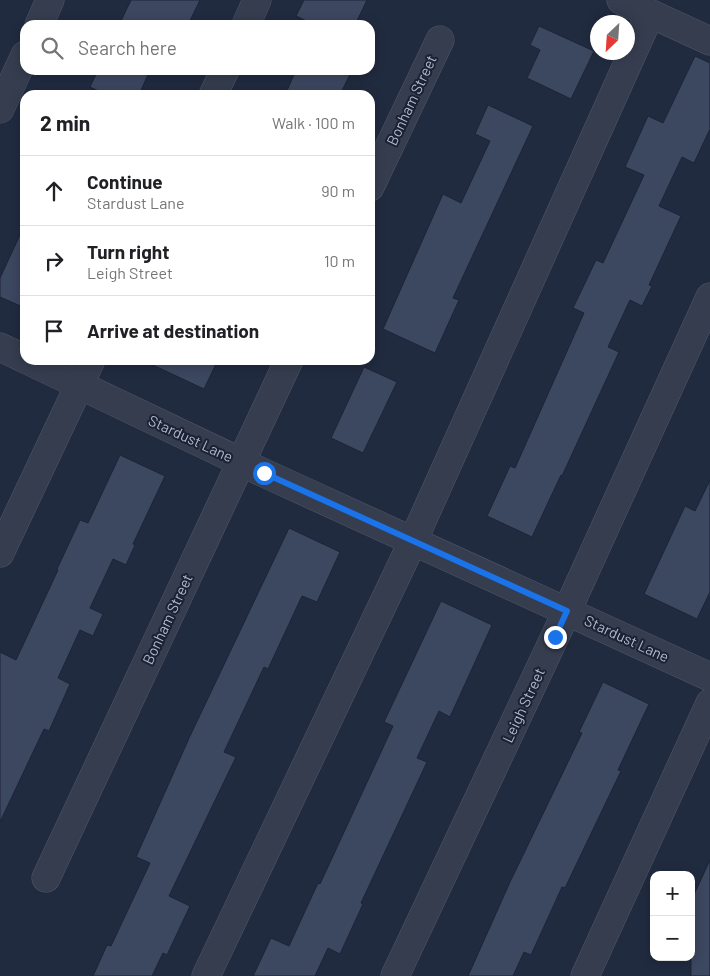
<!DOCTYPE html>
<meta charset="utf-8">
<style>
body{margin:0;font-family:Barlow,sans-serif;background:#f6f6f6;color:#202124}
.controls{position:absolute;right:15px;bottom:15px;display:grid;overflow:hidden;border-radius:10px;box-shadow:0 2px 12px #0003}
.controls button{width:45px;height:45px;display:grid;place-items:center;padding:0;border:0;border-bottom:1px solid #e0e0e0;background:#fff;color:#202124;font:25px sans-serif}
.compass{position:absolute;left:590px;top:15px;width:45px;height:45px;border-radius:50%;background:#fff;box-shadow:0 2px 12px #0003;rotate:205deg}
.stop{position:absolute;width:15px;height:15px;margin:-11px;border:4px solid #1a73e8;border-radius:50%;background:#fff}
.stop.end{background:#1a73e8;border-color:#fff;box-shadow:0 1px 5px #0008}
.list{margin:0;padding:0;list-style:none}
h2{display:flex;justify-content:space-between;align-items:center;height:65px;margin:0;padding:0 20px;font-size:21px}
h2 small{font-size:16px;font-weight:400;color:#757577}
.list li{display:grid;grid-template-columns:32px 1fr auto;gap:15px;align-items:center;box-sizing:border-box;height:70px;padding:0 20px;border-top:1px solid #e0e0e0}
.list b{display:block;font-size:19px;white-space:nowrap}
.list p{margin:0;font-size:16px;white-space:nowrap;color:#757577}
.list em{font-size:16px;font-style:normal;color:#757577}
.icon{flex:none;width:28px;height:28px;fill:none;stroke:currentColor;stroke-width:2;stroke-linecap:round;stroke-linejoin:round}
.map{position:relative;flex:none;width:710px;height:976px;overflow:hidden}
.search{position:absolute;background:#fff;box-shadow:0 2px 12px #0003;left:20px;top:20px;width:355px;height:55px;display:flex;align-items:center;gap:12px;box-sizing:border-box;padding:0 18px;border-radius:15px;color:#757577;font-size:19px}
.panel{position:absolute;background:#fff;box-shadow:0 2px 12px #0003;left:20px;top:90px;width:355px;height:275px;border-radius:15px}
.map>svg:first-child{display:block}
.building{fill:#3c4760;stroke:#1c2436}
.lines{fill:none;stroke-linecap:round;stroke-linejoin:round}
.minor-casing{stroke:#50586a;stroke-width:29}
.minor{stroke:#353d4f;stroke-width:28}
.route{stroke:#1a73e8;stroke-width:6}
.labels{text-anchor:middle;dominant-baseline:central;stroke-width:4;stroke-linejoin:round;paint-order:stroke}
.street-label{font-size:15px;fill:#b0b8ca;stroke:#1a2234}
</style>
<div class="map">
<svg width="710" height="976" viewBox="0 0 710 976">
<rect width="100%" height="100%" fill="#212b3f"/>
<g class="building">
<path d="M 131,0 L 200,0 L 188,25 L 119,25 Z"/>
<path d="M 304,0 L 367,0 L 355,25 L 315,25 L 296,16 Z"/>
<path d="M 539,26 L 594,51 L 571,99 L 527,78 L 540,50 L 530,45 Z"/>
<path d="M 695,56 L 710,63 L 710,129 L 694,163 L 682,157 L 659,206 L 681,216 L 649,285 L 652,286 L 642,306 L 630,300 L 608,347 L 619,352 L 562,476 L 561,475 L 532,537 L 487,516 L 510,466 L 515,468 L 584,313 L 573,308 L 596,260 L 603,263 L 644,175 L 625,167 L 648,116 L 663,123 Z"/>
<path d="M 98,70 L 150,70 L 139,95 L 107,95 L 90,87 Z"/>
<path d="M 296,70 L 352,70 L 340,95 L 285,95 Z"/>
<path d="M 488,105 L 533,126 L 453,298 L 459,300 L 435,353 L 383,329 L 443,194 L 461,203 L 490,141 L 475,134 Z"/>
<path d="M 25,224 L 25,308 L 0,297 L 0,278 Z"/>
<path d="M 142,360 L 218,360 L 204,389 Z"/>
<path d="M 364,367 L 397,382 L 363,453 L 331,438 Z"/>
<path d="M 120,455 L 165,476 L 133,544 L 135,545 L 126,565 L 113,559 L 90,608 L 103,614 L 93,636 L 80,630 L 58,678 L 70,684 L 49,731 L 44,729 L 0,822 L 0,652 L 16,660 L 58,570 L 57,569 L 80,520 L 88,523 Z"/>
<path d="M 710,480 L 710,592 L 697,619 L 644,594 L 685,506 L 695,511 Z"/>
<path d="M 289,528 L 340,552 L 317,602 L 302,596 L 268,669 L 264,667 L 224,752 L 236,757 L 169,896 L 190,906 L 167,955 L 163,953 L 152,976 L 93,976 L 107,945 L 111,946 L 150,863 L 136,857 L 190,736 Z"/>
<path d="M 441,601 L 492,625 L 450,717 L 439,711 L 417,758 L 427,762 L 361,903 L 363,904 L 340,954 L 328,948 L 315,976 L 253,976 L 271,938 L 289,946 L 318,883 L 320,884 L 393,726 L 384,722 Z"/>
<path d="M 603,682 L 649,704 L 618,770 L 621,771 L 565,888 L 562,887 L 531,955 L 524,952 L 513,976 L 468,976 L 510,882 L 582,733 L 579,732 Z"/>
<path d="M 710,860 L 710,976 L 691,976 L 691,901 Z"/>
</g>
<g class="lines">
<defs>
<g id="minor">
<path d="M 621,0 L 710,41"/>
<path d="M 39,25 L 50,0"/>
<path d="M 246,25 L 257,0"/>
<path d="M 213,95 L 225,70"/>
<path d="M 0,109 L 25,55"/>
<path d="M 370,187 L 440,40"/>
<path d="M 0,347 L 25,359"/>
<path d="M 27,360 L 264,473 L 710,677"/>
<path d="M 0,553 L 91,360"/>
<path d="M 46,878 L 289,360"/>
<path d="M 206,976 L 413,541 L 650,14"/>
<path d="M 395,976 L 567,611 L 710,297"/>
<path d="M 585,976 L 710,703"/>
</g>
</defs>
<use href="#minor" class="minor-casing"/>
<use href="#minor" class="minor"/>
</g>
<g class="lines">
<path class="route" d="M 264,473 L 567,611 L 555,637"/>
</g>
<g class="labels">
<g class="street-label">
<text transform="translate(411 100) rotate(-65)">Bonham Street</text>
<text transform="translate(191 438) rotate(25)">Stardust Lane</text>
<text transform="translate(167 619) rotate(-65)">Bonham Street</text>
<text transform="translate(627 638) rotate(25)">Stardust Lane</text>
<text transform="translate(523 705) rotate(-65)">Leigh Street</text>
</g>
</g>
</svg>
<div class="controls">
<button>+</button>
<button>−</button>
</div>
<svg class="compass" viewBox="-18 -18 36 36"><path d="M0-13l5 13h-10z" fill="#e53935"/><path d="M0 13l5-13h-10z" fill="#757577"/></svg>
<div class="stop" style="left:264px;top:473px"></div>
<div class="stop end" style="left:555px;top:637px"></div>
<div class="search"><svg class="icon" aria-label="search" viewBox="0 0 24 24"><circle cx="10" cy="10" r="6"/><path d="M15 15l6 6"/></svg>Search here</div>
<section class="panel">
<h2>2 min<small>Walk · 100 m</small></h2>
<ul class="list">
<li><svg class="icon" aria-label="ahead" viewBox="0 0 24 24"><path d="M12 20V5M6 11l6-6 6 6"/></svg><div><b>Continue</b><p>Stardust Lane</p></div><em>90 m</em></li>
<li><svg class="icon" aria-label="right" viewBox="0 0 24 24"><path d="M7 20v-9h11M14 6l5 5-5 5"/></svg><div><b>Turn right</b><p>Leigh Street</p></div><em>10 m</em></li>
<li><svg class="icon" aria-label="arrive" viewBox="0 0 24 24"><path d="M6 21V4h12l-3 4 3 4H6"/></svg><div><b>Arrive at destination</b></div></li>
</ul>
</section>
</div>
